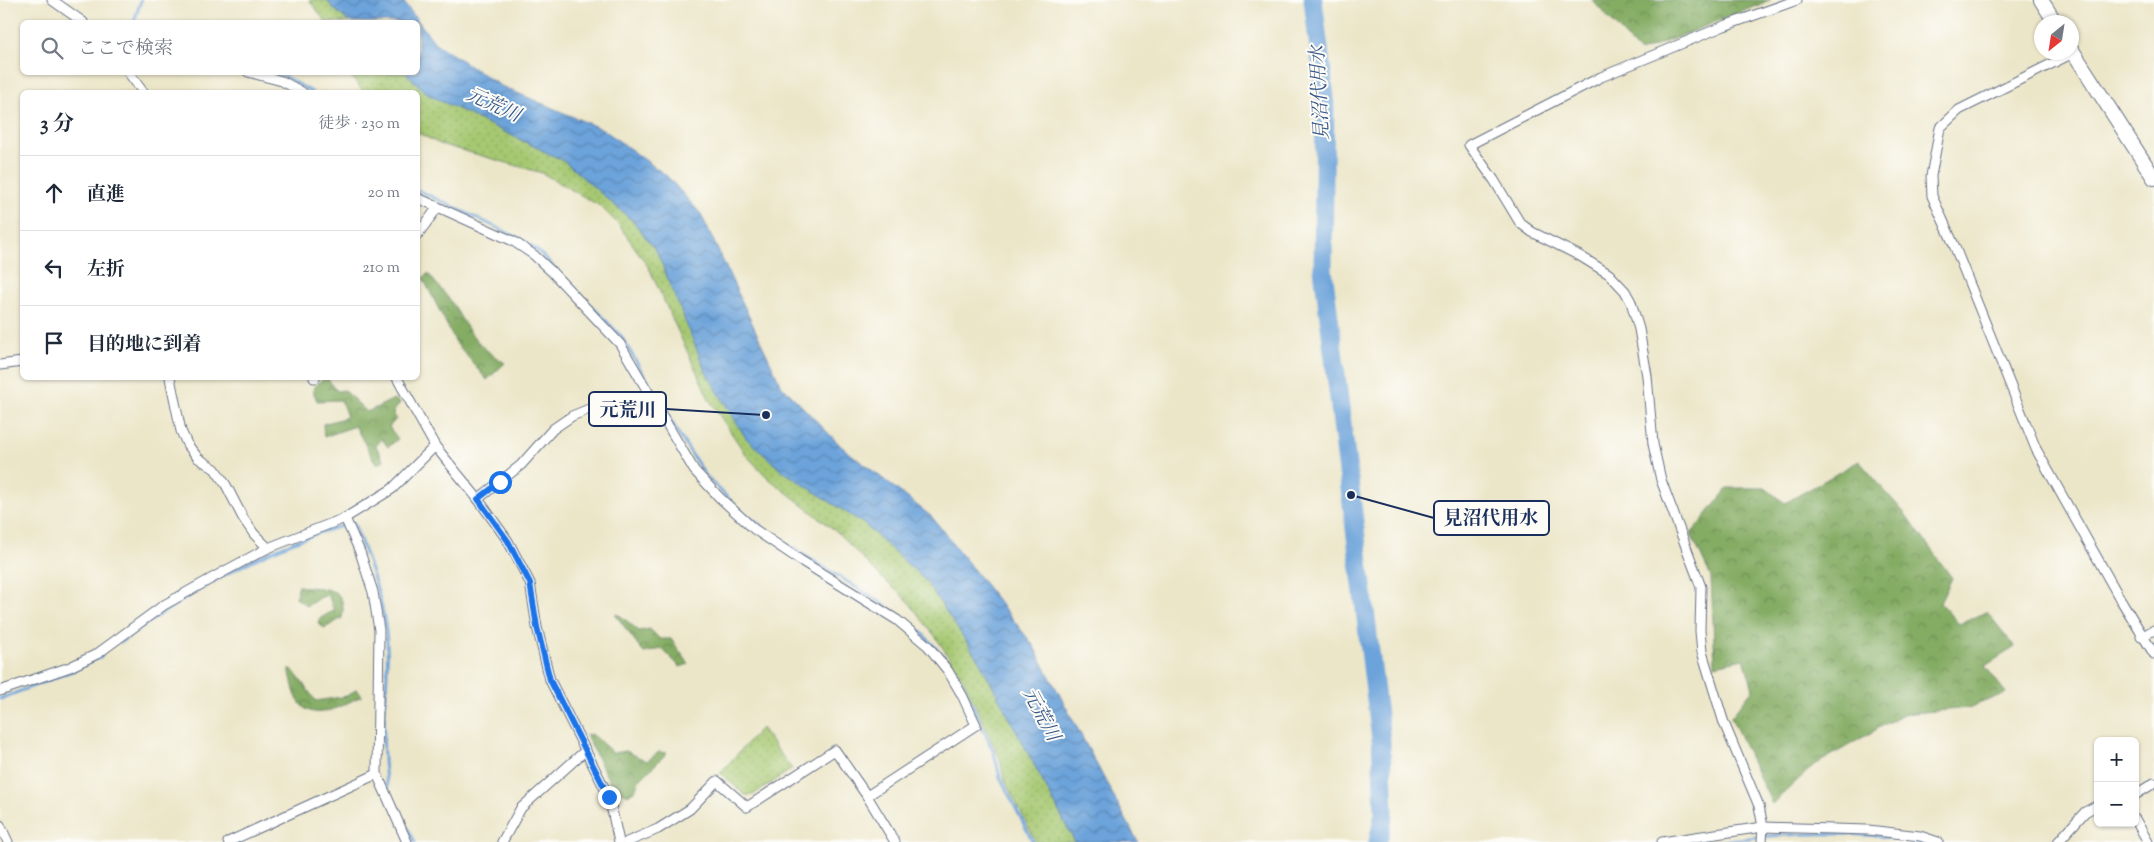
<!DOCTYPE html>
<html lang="ja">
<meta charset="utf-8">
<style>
body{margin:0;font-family:"Sorts Mill Goudy","Noto Serif JP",serif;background:#f6f6f7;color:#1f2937}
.controls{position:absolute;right:15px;bottom:15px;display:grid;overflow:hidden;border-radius:8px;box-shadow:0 1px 4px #0004}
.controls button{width:45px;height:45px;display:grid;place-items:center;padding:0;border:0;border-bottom:1px solid #e0e1e3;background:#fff;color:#1f2937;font:25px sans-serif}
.compass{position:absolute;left:2034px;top:15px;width:45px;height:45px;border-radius:50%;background:#fff;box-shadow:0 1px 4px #0004;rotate:210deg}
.stop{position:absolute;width:15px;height:15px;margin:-11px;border:4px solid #1a73e8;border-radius:50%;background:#fff}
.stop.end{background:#1a73e8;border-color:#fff;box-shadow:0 1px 5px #0008}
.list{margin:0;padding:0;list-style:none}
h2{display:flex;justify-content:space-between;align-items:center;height:65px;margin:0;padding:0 20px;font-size:21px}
h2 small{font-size:16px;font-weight:400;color:#747a83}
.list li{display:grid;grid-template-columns:32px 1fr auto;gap:15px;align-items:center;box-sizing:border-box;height:75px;padding:0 20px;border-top:1px solid #e0e1e3}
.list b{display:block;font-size:19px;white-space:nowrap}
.list em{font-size:16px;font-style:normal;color:#747a83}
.icon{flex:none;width:28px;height:28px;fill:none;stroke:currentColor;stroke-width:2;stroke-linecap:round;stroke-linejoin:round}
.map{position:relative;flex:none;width:2154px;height:842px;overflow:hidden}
.search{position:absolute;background:#fff;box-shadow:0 1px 4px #0004;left:20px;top:20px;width:400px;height:55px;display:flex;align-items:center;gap:12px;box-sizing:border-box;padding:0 18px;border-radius:8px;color:#747a83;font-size:19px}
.panel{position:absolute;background:#fff;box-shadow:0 1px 4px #0004;left:20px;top:90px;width:400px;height:290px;border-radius:8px}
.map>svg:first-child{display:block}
.green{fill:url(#green-dots);stroke:#607c68}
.forest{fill:url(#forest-crowns);stroke:#506e60}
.water{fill:url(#water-waves);stroke:#44699c}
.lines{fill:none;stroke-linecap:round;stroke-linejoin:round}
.stream{stroke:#6ca3da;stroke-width:3}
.canal{stroke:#6ca3da;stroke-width:11}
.river{stroke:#6ca3da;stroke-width:19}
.minor-casing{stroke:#646f83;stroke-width:11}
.primary-casing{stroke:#646f83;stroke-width:16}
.minor{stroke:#fff;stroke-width:9}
.primary{stroke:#fff;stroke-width:14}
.route{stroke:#1a73e8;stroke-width:6}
.labels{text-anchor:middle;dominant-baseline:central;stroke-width:4;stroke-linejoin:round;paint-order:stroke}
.water-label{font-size:19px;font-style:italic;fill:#375889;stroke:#fdfcf7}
.leader{fill:none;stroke:#1b2f5e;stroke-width:2}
.callout-dot{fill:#1b2f5e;stroke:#fdfcf7;stroke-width:2}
.callout{fill:#fdfcf7;stroke:#1b2f5e;stroke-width:2}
.callout-label{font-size:19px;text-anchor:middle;font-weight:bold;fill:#1b2f5e}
</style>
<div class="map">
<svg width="2154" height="842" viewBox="0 0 2154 842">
<defs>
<pattern id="green-dots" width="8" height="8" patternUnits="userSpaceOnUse" patternTransform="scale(1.25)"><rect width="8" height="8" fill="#a6c871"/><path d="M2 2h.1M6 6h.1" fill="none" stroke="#8eac64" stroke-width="1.8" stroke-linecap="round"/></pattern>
<pattern id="forest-crowns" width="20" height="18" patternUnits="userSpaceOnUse" patternTransform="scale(1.25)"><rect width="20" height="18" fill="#84ac63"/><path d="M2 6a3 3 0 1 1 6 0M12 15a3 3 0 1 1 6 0" fill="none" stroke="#6b8c55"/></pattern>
<pattern id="water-waves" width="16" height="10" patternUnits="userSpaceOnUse" patternTransform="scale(1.25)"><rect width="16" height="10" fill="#6ca3da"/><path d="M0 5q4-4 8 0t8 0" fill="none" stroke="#5885b4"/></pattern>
</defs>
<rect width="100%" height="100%" fill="#fdfcf7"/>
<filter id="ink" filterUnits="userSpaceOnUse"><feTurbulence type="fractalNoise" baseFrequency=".02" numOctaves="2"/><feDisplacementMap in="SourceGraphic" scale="10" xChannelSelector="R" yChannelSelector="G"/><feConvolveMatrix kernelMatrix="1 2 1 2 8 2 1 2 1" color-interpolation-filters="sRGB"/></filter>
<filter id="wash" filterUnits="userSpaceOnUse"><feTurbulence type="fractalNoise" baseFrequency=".0096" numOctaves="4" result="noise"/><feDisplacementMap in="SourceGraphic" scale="20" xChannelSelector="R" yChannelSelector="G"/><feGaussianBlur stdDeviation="1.12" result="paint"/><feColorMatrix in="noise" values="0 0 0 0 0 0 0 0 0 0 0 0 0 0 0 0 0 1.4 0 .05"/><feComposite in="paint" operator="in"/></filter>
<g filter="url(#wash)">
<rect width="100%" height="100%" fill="#ece6c9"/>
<g class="green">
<path d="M 309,0 L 327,0 L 333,8 L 349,22 L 326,22 Z"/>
<path d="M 348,73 L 406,73 L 429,95 L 564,161 L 634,222 L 657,252 L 706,372 L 746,438 L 780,469 L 864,524 L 925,580 L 980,662 L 1075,842 L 1036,842 L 1004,779 L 1000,759 L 963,679 L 935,636 L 907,600 L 881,577 L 836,531 L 768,478 L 746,455 L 710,401 L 649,268 L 619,225 L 600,206 L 542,173 L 440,144 L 418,133 L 418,92 L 364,92 Z"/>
<path d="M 761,728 L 792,769 L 753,795 L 745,795 L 720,773 Z"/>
</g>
<g class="forest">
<path d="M 1592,0 L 1771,0 L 1640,52 Z"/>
<path d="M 428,273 C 436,284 447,295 454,306 C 469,332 478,347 505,363 L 487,380 L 456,343 L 423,278 Z"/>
<path d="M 327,378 L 337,391 L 345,390 C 352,399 360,404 367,412 L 394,399 L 400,403 L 393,413 L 396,419 L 389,427 L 398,439 L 388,447 L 382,439 L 376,446 L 384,461 L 376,464 L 355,426 L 324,437 L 323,424 L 347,417 L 341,400 L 317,401 L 313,391 L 317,383 Z"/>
<path d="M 1859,461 L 1906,515 L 1952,578 L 1940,603 L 1959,624 L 1987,612 L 2015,647 L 1985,666 L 2006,693 L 1968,708 L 1903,714 L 1813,766 L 1772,804 L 1731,717 L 1753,689 L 1744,659 L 1715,665 L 1711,577 L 1691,534 L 1728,488 L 1765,488 L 1785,503 Z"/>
<path d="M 298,586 C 322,589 349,585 342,618 L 325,628 L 318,624 L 319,619 L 334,610 L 328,595 L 319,598 L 307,606 L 296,598 Z"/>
<path d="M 615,614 L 621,616 L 639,631 L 650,629 L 660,639 L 671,639 L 689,664 L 680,667 L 662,649 L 644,653 Z"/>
<path d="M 289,669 L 292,669 L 316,701 L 347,696 L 357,689 L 362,696 C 343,704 312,726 298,700 C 293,692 292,679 289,669 Z"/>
<path d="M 592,734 L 613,753 L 626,751 L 647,761 L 659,752 L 667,753 L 639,781 L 635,790 L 628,795 L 612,787 L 586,735 Z"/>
</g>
<path class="water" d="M 327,0 L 402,0 L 435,43 L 501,86 L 604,130 L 667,176 L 701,214 L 781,385 L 842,447 L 932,517 L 1033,645 L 1138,842 L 1075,842 L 980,662 L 925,580 L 864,524 L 780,469 L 746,438 L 706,372 L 657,252 L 634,222 L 564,161 L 429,95 L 406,73 L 418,72 L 418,22 L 349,22 L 333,8 Z"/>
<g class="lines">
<g class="stream">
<path d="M 134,22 L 141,0"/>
<path d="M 272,72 L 282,75 L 312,92"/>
<path d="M 418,190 L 523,240 L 540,253 L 621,336 L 681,438 L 706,476 L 739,509 L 778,539 L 880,602 L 922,633 L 943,656 L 962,683 L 994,753 L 1000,777 L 1033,842"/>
<path d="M 121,642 C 187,594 274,541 354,523 C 368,562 384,600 387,641 C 390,692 377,739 388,790"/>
<path d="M 0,699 L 77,669 L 102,656"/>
<path d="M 391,796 L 415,842"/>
<path d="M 1714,842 C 1780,833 1852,829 1918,842"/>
</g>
<path class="canal" d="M 1323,269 L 1381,740 L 1384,813 L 1378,842"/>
<path class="river" d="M 1313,0 L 1325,98 L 1323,269 L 1381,740 L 1384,813 L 1378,842"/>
</g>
</g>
<g filter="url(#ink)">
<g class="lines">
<defs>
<g id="minor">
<path d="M 52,0 L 83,22"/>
<path d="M 2073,53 L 1959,110 L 1940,128 L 1931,176 L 1932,196 L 1954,245 L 2036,449 L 2119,597 L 2154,654"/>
<path d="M 128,72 L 143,92"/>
<path d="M 248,72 L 282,81 L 302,92"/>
<path d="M 418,198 L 513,241 L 534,255 L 552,272 L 620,344 L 694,470 L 719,497 L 754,529 L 800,560 L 897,620 L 928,646 L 948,671 L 962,695 L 976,725 L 867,796"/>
<path d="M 418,234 L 438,207"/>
<path d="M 0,365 L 22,362"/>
<path d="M 170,378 L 181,431 L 187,444 L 198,458 L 215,469 L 226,485 L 243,518 L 254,534 L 268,548"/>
<path d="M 314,378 L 315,378"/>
<path d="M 397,378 L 435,446 L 478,499 L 508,541 L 530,583 L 537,627 L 550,680 L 609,797 L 619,842"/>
<path d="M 478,499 L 521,465 L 553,429 L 572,416 L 594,407 L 649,396"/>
<path d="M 345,518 L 360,552 L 373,592 L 379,630 L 377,774 L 407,842"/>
<path d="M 2141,637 L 2154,630"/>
<path d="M 0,691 L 70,667 L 97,654 L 164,605 L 225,571 L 268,548 L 345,518 L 392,489 L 435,446"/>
<path d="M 2135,795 L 2154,783"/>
<path d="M 2135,819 L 2148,842"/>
<path d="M 0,825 L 8,842"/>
<path d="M 228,842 L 377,774"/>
<path d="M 502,842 L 521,808 L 586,750"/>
<path d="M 627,842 L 658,829 L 690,809 L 717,781 L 747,807 L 835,750 L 867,796 L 895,842"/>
<path d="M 1662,842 L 1763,827 L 1868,830 L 1920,836 L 1938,842"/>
<path d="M 1762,842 L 1763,827 L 1759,806 L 1724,723 L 1702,652 L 1700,631 L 1701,587 L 1661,480 L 1653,444 L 1647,376 L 1639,329 L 1631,302 L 1625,291 L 1609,274 L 1580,256 L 1532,232 L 1520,223 L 1494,180 L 1469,145 L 1601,77 L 1724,26 L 1797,0"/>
<path d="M 2058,842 L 2085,812 L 2098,805"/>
</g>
<g id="primary">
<path d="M 2041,0 L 2055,22"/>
<path d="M 2072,50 L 2154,178"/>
</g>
</defs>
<use href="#minor" class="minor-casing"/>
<use href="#primary" class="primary-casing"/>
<use href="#minor" class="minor"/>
<use href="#primary" class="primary"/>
</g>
</g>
<g class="lines" filter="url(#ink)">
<path class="route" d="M 500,482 L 478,499 L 508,541 L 530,583 L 537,627 L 550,680 L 609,797"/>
</g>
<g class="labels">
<g class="water-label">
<text transform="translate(1321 93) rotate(-93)">見沼代用水</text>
<text transform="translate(493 106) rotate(24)">元荒川</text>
<text transform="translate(1040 715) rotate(62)">元荒川</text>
</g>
</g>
<path class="leader" d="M766 415L666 409M1351 495L1434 518"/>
<g class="callout-dot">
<circle cx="766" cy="415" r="5"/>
<circle cx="1351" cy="495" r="5"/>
</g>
<g class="callout">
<rect x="589" y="392" width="77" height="34" rx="5"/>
<rect x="1434" y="501" width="115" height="34" rx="5"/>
</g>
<g class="callout-label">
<text x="628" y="416">元荒川</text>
<text x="1491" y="524">見沼代用水</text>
</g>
</svg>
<div class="controls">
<button>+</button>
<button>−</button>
</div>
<svg class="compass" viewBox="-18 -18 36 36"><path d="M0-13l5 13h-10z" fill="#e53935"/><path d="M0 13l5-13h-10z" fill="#747a83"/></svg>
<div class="stop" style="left:500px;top:482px"></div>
<div class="stop end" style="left:609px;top:797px"></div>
<div class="search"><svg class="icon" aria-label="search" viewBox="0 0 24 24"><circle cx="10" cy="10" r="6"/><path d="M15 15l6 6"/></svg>ここで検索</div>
<section class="panel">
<h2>3 分<small>徒歩 · 230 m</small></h2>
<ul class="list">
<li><svg class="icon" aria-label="ahead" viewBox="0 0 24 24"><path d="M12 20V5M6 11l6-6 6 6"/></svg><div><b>直進</b></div><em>20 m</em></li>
<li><svg class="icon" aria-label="left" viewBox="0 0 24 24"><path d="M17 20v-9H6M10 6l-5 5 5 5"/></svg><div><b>左折</b></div><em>210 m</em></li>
<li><svg class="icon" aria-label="arrive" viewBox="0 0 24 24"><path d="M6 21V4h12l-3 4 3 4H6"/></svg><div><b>目的地に到着</b></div></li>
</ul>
</section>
</div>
